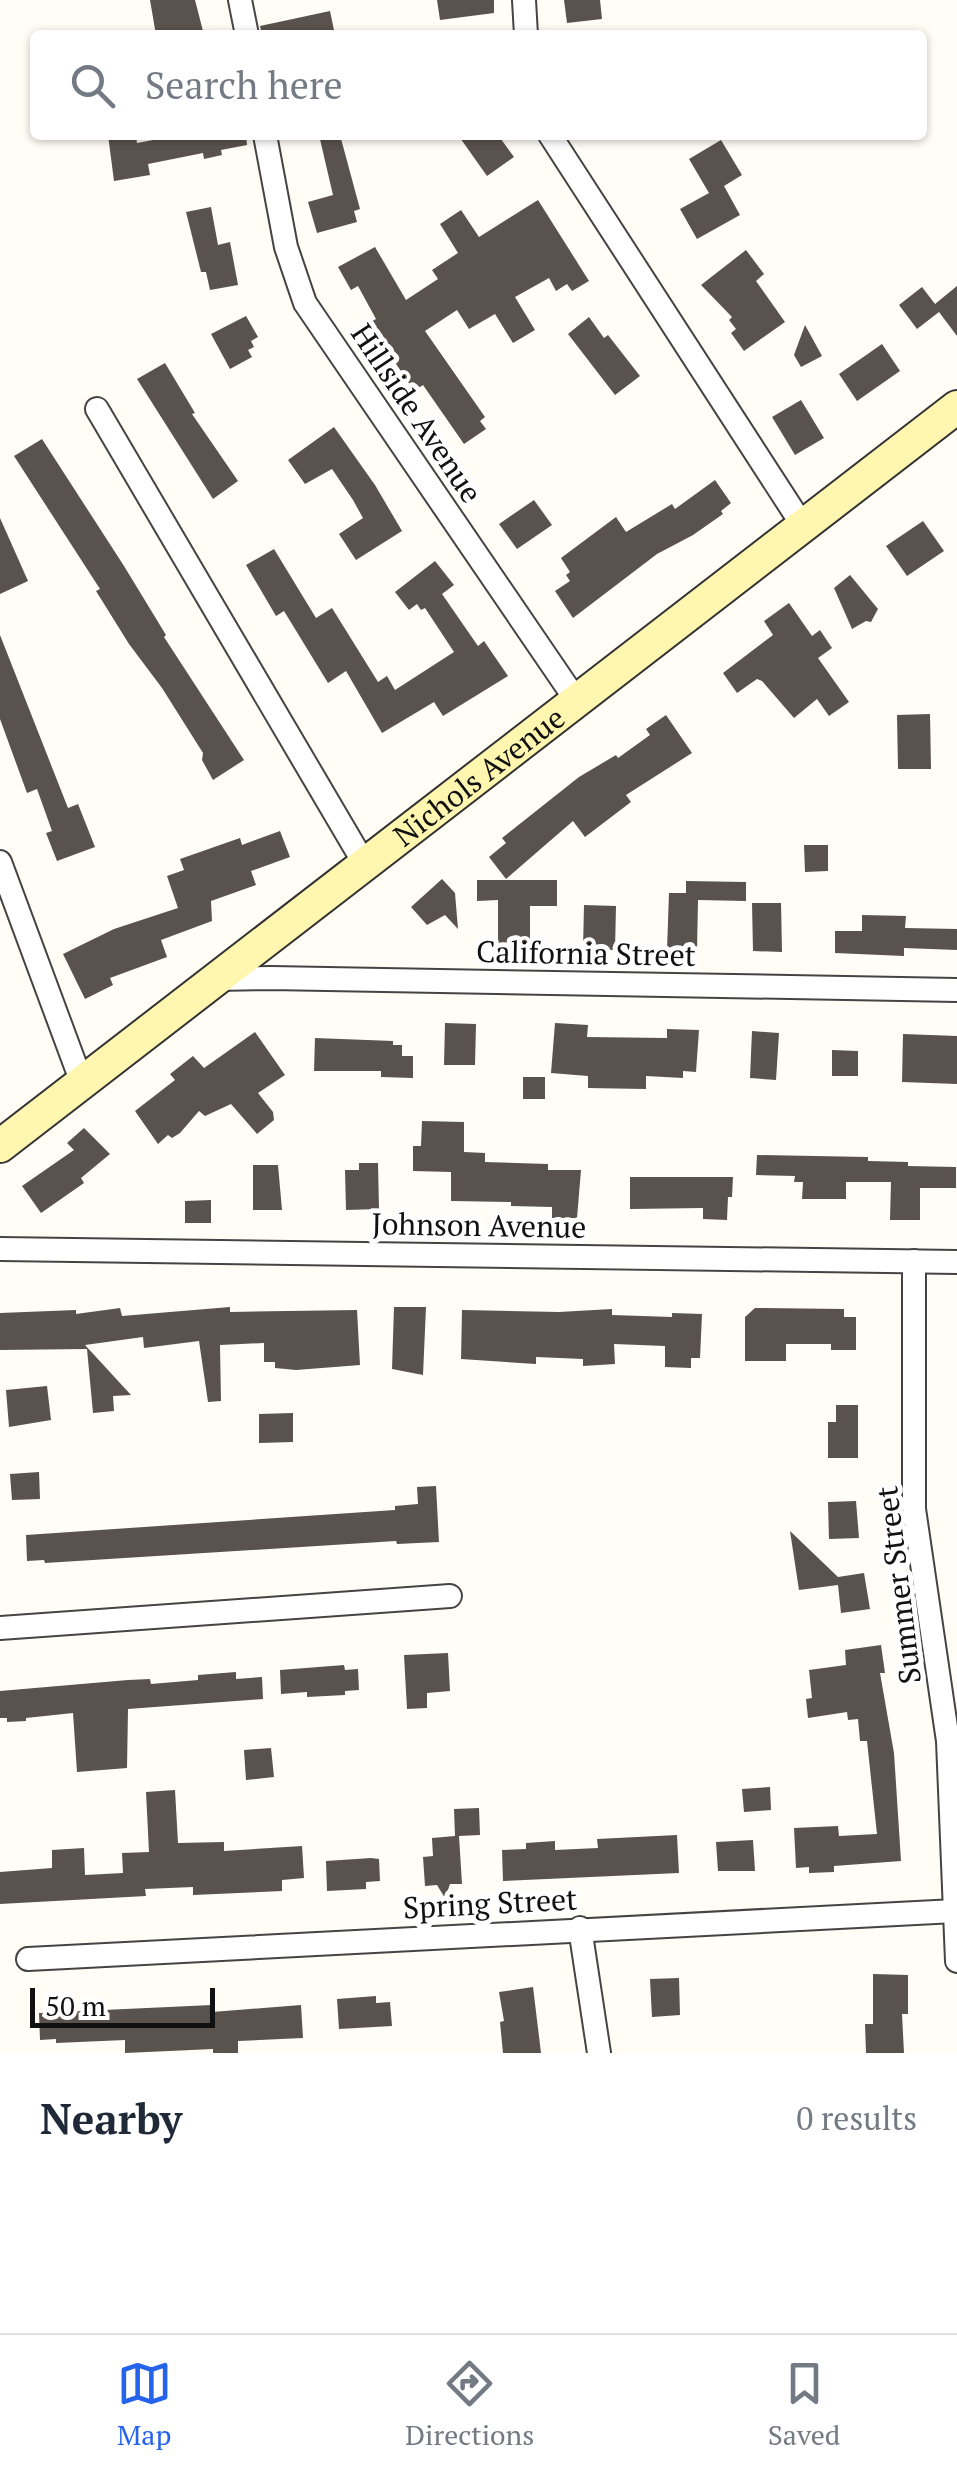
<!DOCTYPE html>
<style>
body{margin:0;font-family:"PT Serif",serif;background:#f2f2f3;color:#1f2937}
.scale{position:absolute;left:30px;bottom:25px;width:185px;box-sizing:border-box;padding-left:10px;border:5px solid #111;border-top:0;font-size:28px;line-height:35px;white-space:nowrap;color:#111;-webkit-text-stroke:8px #fff;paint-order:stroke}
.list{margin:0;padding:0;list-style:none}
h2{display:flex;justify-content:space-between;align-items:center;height:130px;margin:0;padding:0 40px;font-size:42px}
h2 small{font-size:32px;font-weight:400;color:#747a83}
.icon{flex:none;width:55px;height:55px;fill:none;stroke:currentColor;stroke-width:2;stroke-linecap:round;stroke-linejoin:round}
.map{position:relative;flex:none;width:957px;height:2053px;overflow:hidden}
.search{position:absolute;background:#fff;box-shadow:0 2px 8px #0004;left:30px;right:30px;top:30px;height:110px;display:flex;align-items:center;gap:25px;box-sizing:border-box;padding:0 35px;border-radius:10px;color:#747a83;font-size:38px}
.sheet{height:280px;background:#fff}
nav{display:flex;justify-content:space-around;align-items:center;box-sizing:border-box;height:140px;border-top:2px solid #e0e1e3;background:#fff;font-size:28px;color:#747a83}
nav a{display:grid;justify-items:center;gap:5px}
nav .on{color:#2563eb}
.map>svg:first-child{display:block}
.building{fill:#5a524d}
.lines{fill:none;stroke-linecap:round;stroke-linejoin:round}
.street-casing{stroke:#444;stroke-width:26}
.secondary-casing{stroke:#333;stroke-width:36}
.street{stroke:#fff;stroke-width:22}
.secondary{stroke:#fff6b0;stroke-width:32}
.labels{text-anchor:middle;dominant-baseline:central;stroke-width:10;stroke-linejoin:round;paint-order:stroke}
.street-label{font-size:30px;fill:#111;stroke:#fff}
</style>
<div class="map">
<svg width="957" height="2053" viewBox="0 0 957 2053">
<rect width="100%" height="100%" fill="#fffdf5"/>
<g class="building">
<path d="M 150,0 L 195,0 L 204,35 L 156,35 Z"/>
<path d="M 437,0 L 494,0 L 494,13 L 440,20 Z"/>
<path d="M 564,0 L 600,0 L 602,19 L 567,23 Z"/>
<path d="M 330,11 L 335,35 L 262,35 L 260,26 Z"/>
<path d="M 108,135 L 136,135 L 137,143 L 180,135 L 246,135 L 247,145 L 221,150 L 222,155 L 204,159 L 203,153 L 148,164 L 150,175 L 114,181 Z"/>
<path d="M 319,135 L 340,135 L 360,209 L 354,211 L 357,222 L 317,233 L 308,202 L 333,195 Z"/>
<path d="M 458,135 L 498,135 L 514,157 L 487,176 Z"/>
<path d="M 721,140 L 742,175 L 724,186 L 740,215 L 697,239 L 680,209 L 709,193 L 689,159 Z"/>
<path d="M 538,200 L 589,281 L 572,291 L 567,284 L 556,291 L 549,278 L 515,297 L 535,330 L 513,343 L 495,314 L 469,329 L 457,310 L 425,331 L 485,417 L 480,421 L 486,429 L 464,444 L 423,385 L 414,391 L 369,323 L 376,319 L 358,286 L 351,290 L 338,267 L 375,247 L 406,300 L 438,279 L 432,270 L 458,253 L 440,224 L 461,210 L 479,237 Z"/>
<path d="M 211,207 L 218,245 L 230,242 L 238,285 L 210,290 L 206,272 L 201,272 L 186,212 Z"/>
<path d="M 746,250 L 764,274 L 756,281 L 785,322 L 744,351 L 731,333 L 736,329 L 729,320 L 732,317 L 701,285 Z"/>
<path d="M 957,286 L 957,336 L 939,312 L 917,329 L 899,305 L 922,287 L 935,304 Z"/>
<path d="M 246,316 L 258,337 L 251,341 L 254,347 L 248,350 L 252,357 L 230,369 L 211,334 Z"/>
<path d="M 589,317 L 604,338 L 608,335 L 640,376 L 615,395 L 568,334 Z"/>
<path d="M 805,325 L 822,356 L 801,367 L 794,355 Z"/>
<path d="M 882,344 L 900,371 L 857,401 L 839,374 Z"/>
<path d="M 165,363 L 195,413 L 192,414 L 238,481 L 213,499 L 137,379 Z"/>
<path d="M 801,400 L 824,438 L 795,455 L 772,417 Z"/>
<path d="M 334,427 L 375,485 L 402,531 L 356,560 L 339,534 L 363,518 L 353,500 L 332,469 L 305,484 L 288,460 Z"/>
<path d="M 42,439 L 124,566 L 166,635 L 164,637 L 244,760 L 213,780 L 202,760 L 203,753 L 162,688 L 129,644 L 96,591 L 100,589 L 14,456 Z"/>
<path d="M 715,480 L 731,503 L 721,511 L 723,514 L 693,535 L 657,554 L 573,618 L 555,591 L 570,581 L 566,575 L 570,572 L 561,558 L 616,517 L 626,532 L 672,504 L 675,509 Z"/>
<path d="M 534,500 L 552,525 L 517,549 L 499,524 Z"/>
<path d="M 0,518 L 28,581 L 0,594 Z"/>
<path d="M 923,521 L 944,551 L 907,576 L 886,546 Z"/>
<path d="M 274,549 L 316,618 L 332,608 L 378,682 L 387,676 L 395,690 L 454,652 L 425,608 L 421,610 L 417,604 L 409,610 L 395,592 L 435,561 L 454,585 L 442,594 L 478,646 L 484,641 L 508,676 L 443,716 L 434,702 L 382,733 L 346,671 L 328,683 L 284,611 L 276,616 L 246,565 Z"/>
<path d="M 850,575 L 878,609 L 871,622 L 866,621 L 852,629 L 834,588 Z"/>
<path d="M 789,603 L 812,636 L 820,630 L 832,648 L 818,658 L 849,702 L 829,716 L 817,699 L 794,718 L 762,681 L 757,679 L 737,693 L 723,673 L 773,635 L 764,621 Z"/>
<path d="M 0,635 L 68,808 L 78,804 L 95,847 L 57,861 L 46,833 L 52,831 L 37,789 L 27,793 L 0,719 Z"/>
<path d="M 930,714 L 931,769 L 898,769 L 897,715 Z"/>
<path d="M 666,715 L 692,753 L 626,795 L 631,802 L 585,837 L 573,821 L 506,879 L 489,857 L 506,843 L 502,838 L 579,777 L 616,755 L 618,758 L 650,735 L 646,729 Z"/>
<path d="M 280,831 L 290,857 L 251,871 L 256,885 L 211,901 L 212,921 L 161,940 L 167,957 L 110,978 L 113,985 L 85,999 L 63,954 L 114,929 L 178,908 L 167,876 L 184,870 L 180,859 L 240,838 L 242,845 Z"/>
<path d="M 804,845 L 828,845 L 828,871 L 805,872 Z"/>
<path d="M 442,879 L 455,893 L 458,929 L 445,915 L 427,925 L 411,907 Z"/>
<path d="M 477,880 L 557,880 L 557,906 L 530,906 L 530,948 L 498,947 L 498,900 L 477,901 Z"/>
<path d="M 686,881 L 746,882 L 746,901 L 698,900 L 697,950 L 667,950 L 669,893 L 686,893 Z"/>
<path d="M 752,903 L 781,903 L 782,952 L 753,951 Z"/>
<path d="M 584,905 L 616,906 L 615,950 L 583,950 Z"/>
<path d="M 862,915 L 906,916 L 905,928 L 957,929 L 957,950 L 904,948 L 904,956 L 835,953 L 835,931 L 862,931 Z"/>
<path d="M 445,1023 L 476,1024 L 475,1065 L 444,1065 Z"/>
<path d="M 555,1023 L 588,1025 L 587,1037 L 667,1038 L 667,1029 L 699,1030 L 696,1072 L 683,1071 L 683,1078 L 646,1076 L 646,1089 L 588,1088 L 588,1076 L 551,1073 Z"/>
<path d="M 752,1031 L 779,1033 L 776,1080 L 750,1078 Z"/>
<path d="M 255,1032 L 285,1075 L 258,1093 L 273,1112 L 274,1120 L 257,1134 L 231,1104 L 205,1116 L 199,1111 L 180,1133 L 172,1138 L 168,1135 L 158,1144 L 135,1111 L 175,1080 L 170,1074 L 193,1056 L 204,1068 Z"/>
<path d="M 903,1034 L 957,1036 L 957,1084 L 902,1082 Z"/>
<path d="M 315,1038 L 393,1041 L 393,1045 L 402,1045 L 402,1056 L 413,1056 L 413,1078 L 381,1077 L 381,1071 L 314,1071 Z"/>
<path d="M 832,1050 L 858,1051 L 858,1076 L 832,1076 Z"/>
<rect x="523" y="1077" width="22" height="22"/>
<path d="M 422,1121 L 464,1122 L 464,1152 L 485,1153 L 485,1162 L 548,1164 L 548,1170 L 581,1170 L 577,1218 L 552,1218 L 552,1207 L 511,1206 L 511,1202 L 451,1201 L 451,1172 L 413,1171 L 413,1146 L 421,1146 Z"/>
<path d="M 84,1128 L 110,1154 L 81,1178 L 84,1183 L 41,1213 L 22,1186 L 74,1150 L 67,1143 Z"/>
<path d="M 757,1155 L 868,1157 L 868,1161 L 908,1162 L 908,1166 L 956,1167 L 956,1188 L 920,1188 L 920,1220 L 890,1220 L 891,1182 L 846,1182 L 846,1199 L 802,1199 L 803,1182 L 794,1182 L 795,1176 L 756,1175 Z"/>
<path d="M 359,1163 L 378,1163 L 379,1209 L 346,1210 L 345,1170 L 359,1170 Z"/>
<path d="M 253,1165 L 278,1165 L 282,1210 L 253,1210 Z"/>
<path d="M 630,1177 L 733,1177 L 732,1197 L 728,1197 L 727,1220 L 703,1219 L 703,1208 L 630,1209 Z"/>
<path d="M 211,1200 L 211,1223 L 185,1223 L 185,1201 Z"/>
<path d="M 230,1307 L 230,1312 L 357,1310 L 360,1365 L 296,1370 L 275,1368 L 275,1362 L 264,1362 L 264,1343 L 220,1345 L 221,1401 L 208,1402 L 199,1341 L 144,1348 L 143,1337 L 85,1345 L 131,1395 L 113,1396 L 114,1411 L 93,1413 L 87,1349 L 0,1350 L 0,1313 L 76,1310 L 76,1314 L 120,1308 L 122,1316 Z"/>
<path d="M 394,1307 L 426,1307 L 423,1375 L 392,1369 Z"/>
<path d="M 755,1308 L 844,1309 L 844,1317 L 856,1317 L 856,1350 L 831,1350 L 831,1344 L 786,1344 L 786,1361 L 745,1361 L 745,1317 Z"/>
<path d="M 612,1309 L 612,1315 L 672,1317 L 672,1313 L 702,1314 L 700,1358 L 691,1358 L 691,1368 L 665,1367 L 665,1346 L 614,1344 L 615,1364 L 583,1366 L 583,1359 L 536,1357 L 536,1364 L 461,1359 L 462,1310 L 559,1312 Z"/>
<path d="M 47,1386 L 51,1420 L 9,1427 L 6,1390 Z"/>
<path d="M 836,1405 L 858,1405 L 858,1458 L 828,1458 L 828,1422 L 836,1422 Z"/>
<path d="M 293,1413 L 293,1442 L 259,1443 L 259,1414 Z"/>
<path d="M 39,1472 L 40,1499 L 12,1500 L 10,1474 Z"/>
<path d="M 436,1486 L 439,1542 L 397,1544 L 396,1541 L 45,1563 L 44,1560 L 27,1561 L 26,1535 L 395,1510 L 395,1506 L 418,1504 L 417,1487 Z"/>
<path d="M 856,1501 L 859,1538 L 829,1539 L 828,1502 Z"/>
<path d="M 790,1531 L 838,1577 L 864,1573 L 870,1609 L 841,1613 L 838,1585 L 799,1590 Z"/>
<path d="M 881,1645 L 885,1673 L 880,1673 L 894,1753 L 901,1861 L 834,1866 L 834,1872 L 809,1873 L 809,1867 L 796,1868 L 794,1828 L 838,1826 L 839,1836 L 877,1834 L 867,1741 L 860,1741 L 858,1719 L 848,1720 L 847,1712 L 808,1718 L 806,1699 L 812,1698 L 809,1670 L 846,1665 L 845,1650 Z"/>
<path d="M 448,1653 L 450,1691 L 427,1693 L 427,1708 L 407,1709 L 404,1655 Z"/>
<path d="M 344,1665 L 345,1670 L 358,1669 L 359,1690 L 345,1691 L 345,1695 L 307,1697 L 307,1692 L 281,1694 L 280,1670 Z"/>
<path d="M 236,1672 L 236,1679 L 262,1677 L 263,1699 L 128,1709 L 127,1768 L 77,1772 L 73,1713 L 26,1718 L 26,1721 L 7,1722 L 7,1718 L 0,1718 L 0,1691 L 128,1680 L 150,1679 L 151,1684 L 198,1680 L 198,1675 Z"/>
<path d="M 271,1748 L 274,1777 L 246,1780 L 244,1750 Z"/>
<path d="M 770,1787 L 771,1810 L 744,1812 L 742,1789 Z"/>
<path d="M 175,1790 L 178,1843 L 224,1842 L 224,1851 L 302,1846 L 304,1878 L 282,1880 L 282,1891 L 193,1895 L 193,1887 L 145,1889 L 146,1896 L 0,1904 L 0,1872 L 52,1868 L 52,1850 L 84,1848 L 85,1875 L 123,1873 L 122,1853 L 149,1852 L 146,1792 Z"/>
<path d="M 479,1808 L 480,1835 L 459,1836 L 462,1884 L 450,1884 L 445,1898 L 437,1885 L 425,1886 L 423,1857 L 433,1856 L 432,1838 L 455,1836 L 454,1809 Z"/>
<path d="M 677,1835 L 679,1873 L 503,1881 L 502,1850 L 526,1849 L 526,1843 L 555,1841 L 555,1850 L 598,1848 L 597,1839 Z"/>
<path d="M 753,1840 L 755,1871 L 718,1871 L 716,1842 Z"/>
<path d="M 371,1858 L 379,1859 L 380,1881 L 366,1882 L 366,1889 L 327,1891 L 326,1861 Z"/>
<path d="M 873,1974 L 908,1975 L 908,2014 L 902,2014 L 904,2053 L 866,2053 L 865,2024 L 873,2024 Z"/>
<path d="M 679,1978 L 680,2015 L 652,2017 L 650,1979 Z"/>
<path d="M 533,1987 L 541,2053 L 503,2053 L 500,2022 L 504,2021 L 499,1992 Z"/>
<path d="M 376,1996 L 376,2003 L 390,2002 L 392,2026 L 339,2029 L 337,1999 Z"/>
<path d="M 212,2005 L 212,2012 L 301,2005 L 303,2038 L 238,2041 L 238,2053 L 213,2053 L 213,2049 L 125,2053 L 125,2040 L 56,2043 L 56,2039 L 40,2040 L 39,2013 Z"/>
</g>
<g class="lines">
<defs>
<g id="street">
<path d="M 240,0 L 247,35"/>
<path d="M 524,0 L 526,35"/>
<path d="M 265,135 L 286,247 L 305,303 L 576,700"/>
<path d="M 550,135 L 803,526"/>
<path d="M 97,409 L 364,863"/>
<path d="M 0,862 L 82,1083"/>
<path d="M 216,979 L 271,978 L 957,990"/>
<path d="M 0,1249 L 957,1262"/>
<path d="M 914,1261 L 914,1509 L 948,1741 L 957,1961"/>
<path d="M 0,1628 L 450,1596"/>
<path d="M 580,1928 L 599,2053"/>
<path d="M 28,1959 L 955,1911"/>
</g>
<g id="secondary">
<path id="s1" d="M 0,1146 L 957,407"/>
</g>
</defs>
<use href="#street" class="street-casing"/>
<use href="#secondary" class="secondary-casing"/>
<use href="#street" class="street"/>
<use href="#secondary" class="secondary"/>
</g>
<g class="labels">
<g class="street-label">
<text transform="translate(417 413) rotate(56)">Hillside Avenue</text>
<text stroke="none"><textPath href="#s1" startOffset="605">Nichols Avenue</textPath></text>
<text transform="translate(586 953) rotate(1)">California Street</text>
<text transform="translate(479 1225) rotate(1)">Johnson Avenue</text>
<text transform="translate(898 1585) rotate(-97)">Summer Street</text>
<text transform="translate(490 1903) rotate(-3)">Spring Street</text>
</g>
</g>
</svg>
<div class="scale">50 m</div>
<div class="search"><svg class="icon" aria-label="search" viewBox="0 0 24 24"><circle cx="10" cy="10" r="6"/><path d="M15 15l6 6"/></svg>Search here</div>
</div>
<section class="sheet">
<h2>Nearby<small>0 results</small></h2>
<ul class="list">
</ul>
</section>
<nav>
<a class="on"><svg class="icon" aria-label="map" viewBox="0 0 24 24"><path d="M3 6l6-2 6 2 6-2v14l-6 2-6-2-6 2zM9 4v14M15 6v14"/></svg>Map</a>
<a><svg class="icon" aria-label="directions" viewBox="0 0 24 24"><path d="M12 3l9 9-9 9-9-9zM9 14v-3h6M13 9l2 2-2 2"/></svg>Directions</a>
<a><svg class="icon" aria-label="saved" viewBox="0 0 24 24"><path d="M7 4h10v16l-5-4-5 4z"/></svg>Saved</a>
</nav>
